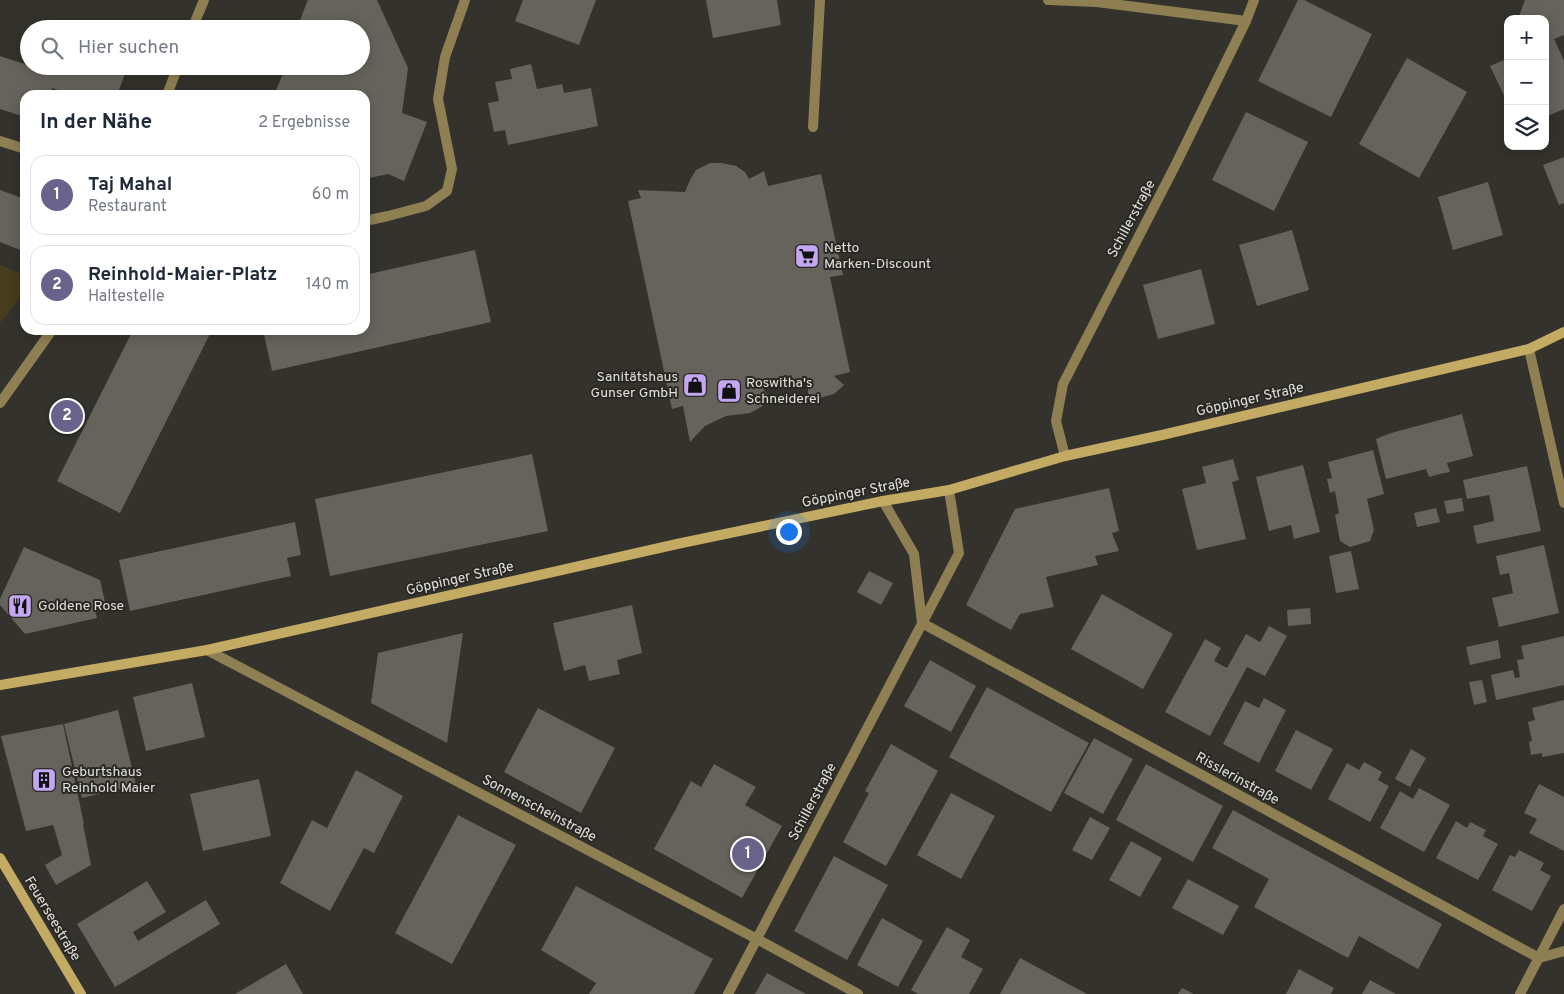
<!DOCTYPE html>
<html lang="de">
<meta charset="utf-8">
<style>
body{margin:0;font-family:Overpass,sans-serif;background:#f2f2f3;color:#1f2937}
.controls{position:absolute;right:15px;top:15px;display:grid;overflow:hidden;border-radius:10px;box-shadow:0 2px 12px #0003}
.controls button{width:45px;height:45px;display:grid;place-items:center;padding:0;border:0;border-bottom:1px solid #e0e1e3;background:#fff;color:#1f2937;font:25px sans-serif}
.you{position:absolute;left:788px;top:531px;width:18px;height:18px;margin:-12px;border:4px solid #fff;border-radius:50%;background:#1a73e8;box-shadow:0 0 0 8px #1a73e833}
.badge{display:grid;place-items:center;width:32px;height:32px;border-radius:50%;background:#69628b;color:#fff;font-size:16px;font-weight:700}
.pin{position:absolute;translate:-50% -50%;border:2px solid #fff;box-shadow:0 1px 5px #0006}
.list{margin:0;padding:0;list-style:none}
h2{display:flex;justify-content:space-between;align-items:center;height:65px;margin:0;padding:0 20px;font-size:21px}
h2 small{font-size:16px;font-weight:400;color:#747a83}
.list li{display:grid;grid-template-columns:32px 1fr auto;gap:15px;align-items:center;box-sizing:border-box;height:80px;margin:0 10px 10px;padding:0 10px;border:1px solid #e0e1e3;border-radius:15px}
.list b{display:block;font-size:19px;white-space:nowrap}
.list p{margin:0;font-size:16px;white-space:nowrap;color:#747a83}
.list em{font-size:16px;font-style:normal;color:#747a83}
.icon{flex:none;width:28px;height:28px;fill:none;stroke:currentColor;stroke-width:2;stroke-linecap:round;stroke-linejoin:round}
.map{position:relative;flex:none;width:1564px;height:994px;overflow:hidden}
.search{position:absolute;background:#fff;box-shadow:0 2px 12px #0003;left:20px;top:20px;width:350px;height:55px;display:flex;align-items:center;gap:12px;box-sizing:border-box;padding:0 18px;border-radius:28px;color:#747a83;font-size:19px}
.panel{position:absolute;background:#fff;box-shadow:0 2px 12px #0003;left:20px;top:90px;width:350px;height:245px;border-radius:15px}
.map>svg:first-child{display:block}
.green{fill:#473c1d}
.building{fill:#65635c}
.lines{fill:none;stroke-linecap:round;stroke-linejoin:round}
.minor{stroke:#8f8054;stroke-width:10}
.tertiary{stroke:#8f8054;stroke-width:10}
.secondary{stroke:#c4ab64;stroke-width:10}
.labels{text-anchor:middle;dominant-baseline:central;stroke-width:4;stroke-linejoin:round;paint-order:stroke}
.street-label{font-size:14px;fill:#e1e0dc;stroke:#2a2822}
.poi-label{font-size:14px;fill:#e1e0dc;stroke:#2a2822;text-anchor:start}
</style>
<div class="map">
<svg width="1564" height="994" viewBox="0 0 1564 994">
<rect width="100%" height="100%" fill="#34322c"/>
<path class="green" d="M 0,265 L 25,275 L 25,292 L 0,323 Z"/>
<g class="building">
<path d="M 308,0 L 377,0 L 408,68 L 402,113 L 427,122 L 404,181 L 388,174 L 365,179 L 365,95 L 274,95 L 286,66 L 361,66 L 361,29 L 314,29 L 300,20 Z"/>
<path d="M 523,0 L 596,0 L 579,45 L 515,21 Z"/>
<path d="M 706,0 L 777,0 L 781,25 L 713,38 Z"/>
<path d="M 1298,0 L 1304,0 L 1372,34 L 1331,117 L 1258,81 Z"/>
<path d="M 1525,0 L 1564,0 L 1564,35 L 1554,39 L 1564,61 L 1564,109 L 1545,117 L 1545,19 L 1518,19 Z"/>
<path d="M 1508,49 L 1508,104 L 1490,66 L 1504,60 Z"/>
<path d="M 0,56 L 37,68 L 36,71 L 43,74 L 46,66 L 128,66 L 117,95 L 73,95 L 52,88 L 50,95 L 25,95 L 25,117 L 0,109 Z"/>
<path d="M 1407,58 L 1467,92 L 1419,178 L 1359,144 Z"/>
<path d="M 531,64 L 537,89 L 562,84 L 564,93 L 591,88 L 598,126 L 508,145 L 505,130 L 494,132 L 488,103 L 499,101 L 495,82 L 512,79 L 510,69 Z"/>
<path d="M 1246,112 L 1308,142 L 1274,211 L 1212,180 Z"/>
<path d="M 1564,157 L 1564,203 L 1559,205 L 1543,165 Z"/>
<path d="M 710,163 L 722,163 L 736,166 L 745,172 L 749,179 L 764,171 L 768,186 L 821,174 L 843,275 L 830,277 L 850,372 L 834,376 L 844,385 L 834,394 L 816,399 L 808,397 L 808,381 L 789,386 L 785,375 L 774,380 L 758,382 L 770,398 L 761,407 L 750,413 L 726,416 L 705,426 L 690,442 L 683,406 L 672,409 L 628,201 L 641,198 L 638,190 L 685,192 L 690,180 L 696,170 Z"/>
<path d="M 1488,182 L 1503,235 L 1453,250 L 1438,197 Z"/>
<path d="M 0,190 L 25,199 L 25,252 L 0,242 Z"/>
<path d="M 1292,230 L 1309,290 L 1257,306 L 1239,245 Z"/>
<path d="M 475,250 L 491,322 L 272,371 L 263,330 L 365,330 L 365,275 Z"/>
<path d="M 1201,269 L 1215,324 L 1158,339 L 1143,285 Z"/>
<path d="M 133,330 L 212,330 L 120,513 L 57,481 Z"/>
<path d="M 1462,414 L 1473,456 L 1447,463 L 1450,472 L 1440,474 L 1429,477 L 1426,469 L 1386,479 L 1376,439 L 1391,433 Z"/>
<path d="M 1373,450 L 1384,494 L 1367,499 L 1374,530 L 1370,541 L 1350,547 L 1340,541 L 1335,515 L 1339,513 L 1335,491 L 1330,493 L 1327,479 L 1332,478 L 1328,462 Z"/>
<path d="M 532,454 L 548,531 L 330,576 L 315,499 Z"/>
<path d="M 1233,459 L 1239,480 L 1232,482 L 1246,539 L 1197,550 L 1182,489 L 1206,483 L 1202,467 Z"/>
<path d="M 1303,465 L 1320,532 L 1294,539 L 1291,525 L 1269,531 L 1256,477 Z"/>
<path d="M 1527,466 L 1541,531 L 1477,544 L 1473,526 L 1494,521 L 1492,508 L 1489,495 L 1467,499 L 1463,480 Z"/>
<path d="M 1109,488 L 1119,531 L 1112,533 L 1119,551 L 1095,556 L 1098,565 L 1046,577 L 1054,607 L 1020,614 L 1011,630 L 966,605 L 1015,509 Z"/>
<path d="M 1462,498 L 1464,511 L 1447,514 L 1444,501 Z"/>
<path d="M 1436,508 L 1440,522 L 1417,527 L 1414,513 Z"/>
<path d="M 295,522 L 301,555 L 287,558 L 291,576 L 130,611 L 119,560 Z"/>
<path d="M 1544,545 L 1559,613 L 1499,627 L 1492,598 L 1513,593 L 1509,573 L 1500,575 L 1496,556 Z"/>
<path d="M 24,547 L 100,580 L 105,602 L 94,605 L 97,618 L 25,634 L 0,605 L 0,599 Z"/>
<path d="M 1351,551 L 1359,589 L 1336,593 L 1329,556 Z"/>
<path d="M 869,571 L 893,583 L 881,605 L 857,592 Z"/>
<path d="M 1102,594 L 1173,634 L 1143,689 L 1071,649 Z"/>
<path d="M 632,605 L 642,653 L 617,660 L 620,674 L 589,681 L 585,665 L 564,671 L 553,623 Z"/>
<path d="M 1310,608 L 1311,624 L 1288,626 L 1287,610 Z"/>
<path d="M 1269,626 L 1287,636 L 1265,676 L 1247,667 L 1210,736 L 1165,712 L 1205,639 L 1221,648 L 1214,661 L 1227,668 L 1246,634 L 1260,642 Z"/>
<path d="M 463,633 L 447,743 L 371,703 L 378,653 Z"/>
<path d="M 1564,636 L 1564,685 L 1496,700 L 1491,675 L 1513,670 L 1515,678 L 1520,677 L 1517,660 L 1524,659 L 1521,646 Z"/>
<path d="M 1498,640 L 1501,658 L 1470,665 L 1466,647 Z"/>
<path d="M 930,660 L 976,686 L 951,732 L 904,706 Z"/>
<path d="M 1482,680 L 1487,702 L 1474,705 L 1469,682 Z"/>
<path d="M 192,683 L 205,737 L 146,751 L 133,697 Z"/>
<path d="M 987,687 L 1089,743 L 1051,812 L 949,757 Z"/>
<path d="M 1264,698 L 1286,710 L 1259,763 L 1223,744 L 1245,701 L 1259,708 Z"/>
<path d="M 1564,700 L 1564,753 L 1542,757 L 1542,753 L 1531,755 L 1529,742 L 1532,741 L 1528,722 L 1535,720 L 1532,708 Z"/>
<path d="M 538,708 L 615,748 L 581,813 L 504,772 Z"/>
<path d="M 118,710 L 136,785 L 82,798 L 64,724 Z"/>
<path d="M 63,724 L 84,824 L 83,824 L 91,865 L 56,885 L 45,865 L 62,855 L 55,831 L 53,825 L 26,831 L 1,736 Z"/>
<path d="M 1296,730 L 1333,749 L 1311,790 L 1275,771 Z"/>
<path d="M 1094,738 L 1133,759 L 1103,814 L 1064,793 Z"/>
<path d="M 891,744 L 938,771 L 886,866 L 843,842 L 869,793 L 865,791 Z"/>
<path d="M 1411,749 L 1426,758 L 1410,787 L 1395,779 Z"/>
<path d="M 1364,762 L 1382,772 L 1378,780 L 1389,786 L 1370,822 L 1328,799 L 1347,763 L 1359,770 Z"/>
<path d="M 714,764 L 756,787 L 745,805 L 782,826 L 742,898 L 654,849 L 691,781 L 701,787 Z"/>
<path d="M 1146,764 L 1223,806 L 1193,862 L 1116,820 Z"/>
<path d="M 356,770 L 403,796 L 374,853 L 364,848 L 330,911 L 280,883 L 312,820 L 327,828 Z"/>
<path d="M 259,779 L 271,836 L 203,851 L 190,794 Z"/>
<path d="M 1539,784 L 1564,797 L 1564,851 L 1529,833 L 1537,819 L 1524,813 Z"/>
<path d="M 1419,788 L 1450,805 L 1424,852 L 1380,828 L 1400,791 L 1413,799 Z"/>
<path d="M 951,793 L 995,816 L 961,879 L 917,855 Z"/>
<path d="M 1233,810 L 1442,924 L 1418,969 L 1359,936 L 1348,958 L 1254,907 L 1269,879 L 1212,848 Z"/>
<path d="M 458,815 L 516,845 L 452,964 L 395,933 Z"/>
<path d="M 1090,817 L 1110,828 L 1092,860 L 1072,850 Z"/>
<path d="M 1456,821 L 1467,828 L 1470,822 L 1486,830 L 1483,836 L 1498,844 L 1478,880 L 1436,858 Z"/>
<path d="M 1131,841 L 1162,858 L 1140,897 L 1109,880 Z"/>
<path d="M 1519,850 L 1544,863 L 1540,870 L 1551,876 L 1532,911 L 1492,890 L 1510,855 L 1515,857 Z"/>
<path d="M 834,856 L 888,885 L 847,960 L 794,931 Z"/>
<path d="M 1188,879 L 1239,906 L 1223,935 L 1172,908 Z"/>
<path d="M 147,881 L 166,912 L 133,932 L 138,941 L 206,900 L 220,924 L 115,987 L 77,924 Z"/>
<path d="M 576,886 L 713,959 L 694,994 L 589,994 L 596,983 L 541,950 Z"/>
<path d="M 882,918 L 923,941 L 898,987 L 857,965 Z"/>
<path d="M 947,927 L 970,940 L 961,957 L 983,969 L 969,994 L 918,994 L 911,990 Z"/>
<path d="M 1020,958 L 1087,994 L 1000,994 Z"/>
<path d="M 286,964 L 303,994 L 235,994 Z"/>
<path d="M 1299,969 L 1334,988 L 1331,994 L 1286,994 Z"/>
<path d="M 767,973 L 806,994 L 755,994 Z"/>
<path d="M 1370,980 L 1396,994 L 1362,994 Z"/>
<path d="M 1182,988 L 1194,994 L 1178,994 Z"/>
</g>
<g class="lines">
<g class="minor">
<path d="M 1048,0 L 1097,2 L 1246,21"/>
<path d="M 813,127 L 820,0"/>
<path d="M 0,141 L 25,149"/>
<path d="M 365,221 L 388,216 L 426,206 L 447,191 L 452,169 L 438,99 L 445,57 L 465,0"/>
<path d="M 1529,349 L 1564,503"/>
<path d="M 1065,456 L 1056,421 L 1063,384 L 1176,164 L 1246,21 L 1254,0"/>
<path d="M 883,501 L 914,554 L 922,623"/>
<path d="M 922,623 L 1539,958"/>
<path d="M 207,650 L 757,939 L 858,994"/>
<path d="M 1539,958 L 1564,951"/>
<path d="M 728,994 L 959,553 L 949,490"/>
<path d="M 1520,994 L 1564,909"/>
</g>
<g class="tertiary">
<path d="M 192,29 L 204,0"/>
<path d="M 167,95 L 178,66"/>
<path d="M 0,403 L 52,330"/>
</g>
<g class="secondary">
<path d="M 0,685 L 207,650 L 677,544 L 883,501 L 949,490 L 1065,456 L 1162,435 L 1529,349 L 1564,332"/>
<path d="M 0,858 L 81,994"/>
</g>
</g>
<defs>
<symbol id="supermarket-square" viewBox="-11 -11 22 22"><rect x="-9" y="-9" width="18" height="18" rx="4" fill="#c3a7f2" stroke="#2a2822"/><path d="M-6-5.5h2.5l.6 2H6L4.5 2H-2.5L-4.4-4H-6ZM-1.5 3.2a1.3 1.3 0 1 0 .1 0ZM3 3.2a1.3 1.3 0 1 0 .1 0Z" fill="#111"/></symbol>
<symbol id="shop-square" viewBox="-11 -11 22 22"><rect x="-9" y="-9" width="18" height="18" rx="4" fill="#c3a7f2" stroke="#2a2822"/><path d="M-5-2.5h2.3a2.7 3.5 0 0 1 5.4 0H5L5.5 6h-11ZM-1.5-2.5h3a1.5 2.3 0 0 0-3 0Z" fill="#111"/></symbol>
<symbol id="restaurant-square" viewBox="-11 -11 22 22"><rect x="-9" y="-9" width="18" height="18" rx="4" fill="#c3a7f2" stroke="#2a2822"/><path d="M-5-6h1v4h1v-4h1v4h1v-4h1v5L-1.5 .5V6h-2V.5L-5-1ZM5-6V6H3V1.5H1.5Q1.5-4 5-6Z" fill="#111"/></symbol>
<symbol id="building-square" viewBox="-11 -11 22 22"><rect x="-9" y="-9" width="18" height="18" rx="4" fill="#c3a7f2" stroke="#2a2822"/><path d="M-4-6H4V6H1V3H-1V6H-4ZM-2.5-4.3h1.7v1.8h-1.7ZM.8-4.3h1.7v1.8H.8ZM-2.5-1h1.7V.8h-1.7ZM.8-1h1.7V.8H.8Z" fill="#111"/></symbol>
</defs>
<g fill-rule="evenodd">
<use href="#supermarket-square" x="793" y="242" width="28" height="28"/>
<use href="#shop-square" x="681" y="371" width="28" height="28"/>
<use href="#shop-square" x="715" y="377" width="28" height="28"/>
<use href="#restaurant-square" x="6" y="592" width="28" height="28"/>
<use href="#building-square" x="30" y="766" width="28" height="28"/>
</g>
<g class="labels">
<g class="street-label">
<text transform="translate(1132 219) rotate(-62)">Schillerstraße</text>
<text transform="translate(1250 400) rotate(-13)">Göppinger Straße</text>
<text transform="translate(856 493) rotate(-11)">Göppinger Straße</text>
<text transform="translate(460 579) rotate(-13)">Göppinger Straße</text>
<text transform="translate(1237 779) rotate(29)">Risslerinstraße</text>
<text transform="translate(813 802) rotate(-62)">Schillerstraße</text>
<text transform="translate(539 809) rotate(28)">Sonnenscheinstraße</text>
<text transform="translate(52 919) rotate(59)">Feuerseestraße</text>
</g>
<g class="poi-label">
<text x="824" y="248">Netto<tspan x="824" dy="16">Marken-Discount</tspan></text>
<text x="678" y="377" text-anchor="end">Sanitätshaus<tspan x="678" dy="16">Gunser GmbH</tspan></text>
<text x="746" y="383">Roswitha's<tspan x="746" dy="16">Schneiderei</tspan></text>
<text x="38" y="606">Goldene Rose</text>
<text x="62" y="772">Geburtshaus<tspan x="62" dy="16">Reinhold Maier</tspan></text>
</g>
</g>
</svg>
<div class="controls">
<button>+</button>
<button>−</button>
<button><svg class="icon" aria-label="layers" viewBox="0 0 24 24"><path d="M12 4l9 5-9 5-9-5zM3 14l9 5 9-5"/></svg></button>
</div>
<div class="you"></div>
<div class="pin badge" style="left:748px;top:854px">1</div>
<div class="pin badge" style="left:67px;top:416px">2</div>
<div class="search"><svg class="icon" aria-label="search" viewBox="0 0 24 24"><circle cx="10" cy="10" r="6"/><path d="M15 15l6 6"/></svg>Hier suchen</div>
<section class="panel">
<h2>In der Nähe<small>2 Ergebnisse</small></h2>
<ul class="list">
<li><span class="badge">1</span><div><b>Taj Mahal</b><p>Restaurant</p></div><em>60 m</em></li>
<li><span class="badge">2</span><div><b>Reinhold-Maier-Platz</b><p>Haltestelle</p></div><em>140 m</em></li>
</ul>
</section>
</div>
